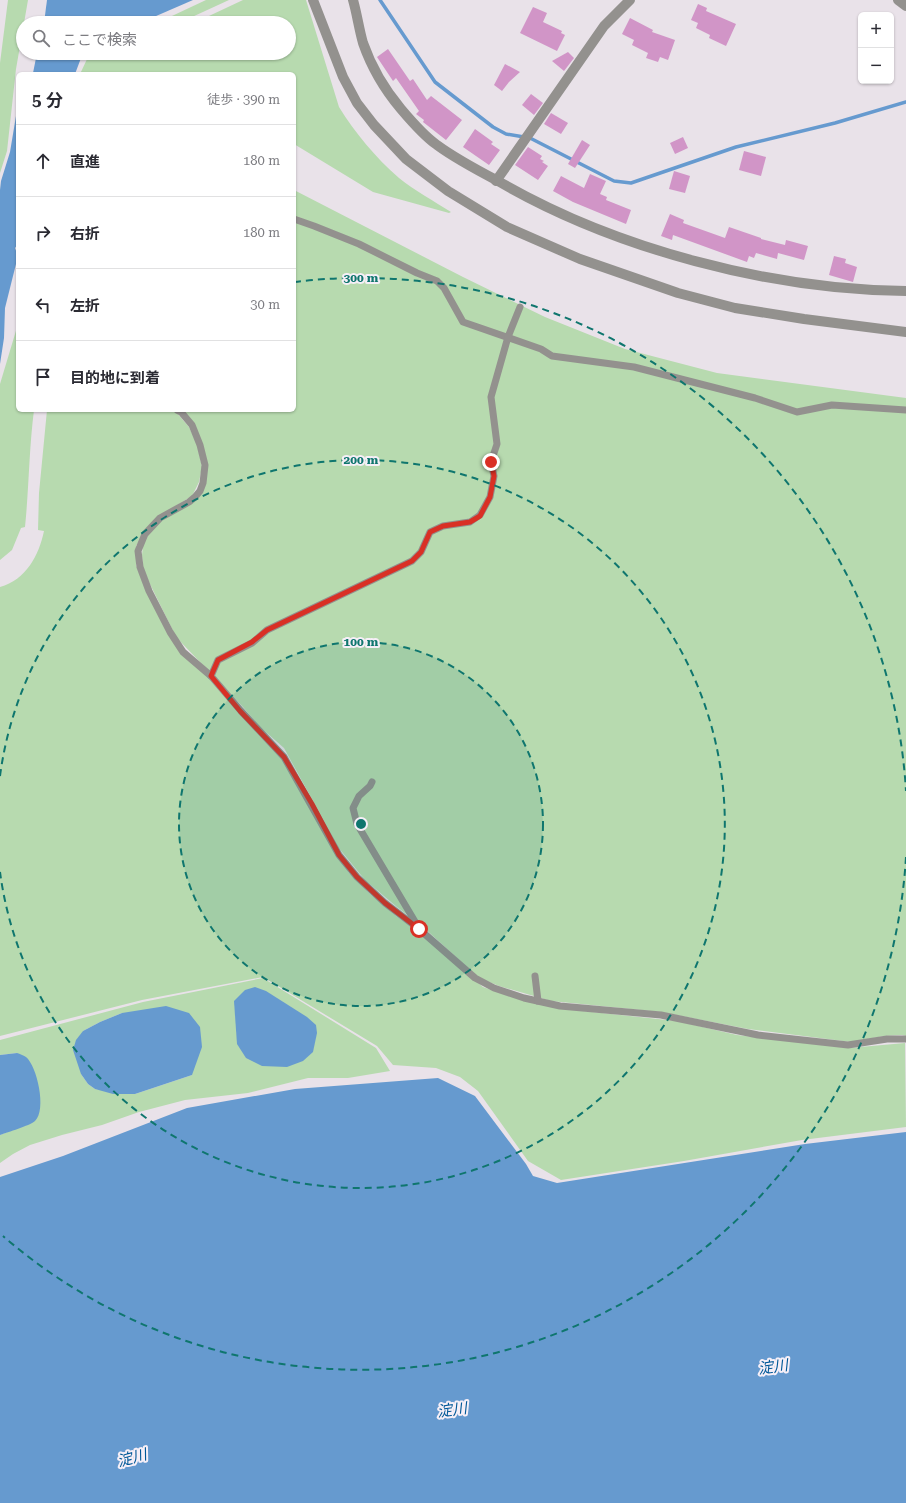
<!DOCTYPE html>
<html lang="ja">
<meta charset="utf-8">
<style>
body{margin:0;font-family:"Roboto Serif","Noto Sans JP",serif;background:#f7f7f7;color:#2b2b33}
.controls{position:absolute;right:12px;top:12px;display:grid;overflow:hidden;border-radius:6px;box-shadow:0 1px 3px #0004}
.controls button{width:36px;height:36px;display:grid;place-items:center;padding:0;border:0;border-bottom:1px solid #e1e1e2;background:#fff;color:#2b2b33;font:20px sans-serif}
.stop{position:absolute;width:12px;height:12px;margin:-9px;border:3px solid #d93025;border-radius:50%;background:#fff}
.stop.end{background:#d93025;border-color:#fff;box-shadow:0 1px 4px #0008}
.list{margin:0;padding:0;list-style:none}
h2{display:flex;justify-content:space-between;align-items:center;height:52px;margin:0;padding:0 16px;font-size:17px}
h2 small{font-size:13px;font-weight:400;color:#7c7c81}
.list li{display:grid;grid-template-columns:26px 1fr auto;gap:12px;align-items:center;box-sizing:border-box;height:72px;padding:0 16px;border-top:1px solid #e1e1e2}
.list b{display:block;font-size:15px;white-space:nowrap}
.list em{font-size:13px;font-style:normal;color:#7c7c81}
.icon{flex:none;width:22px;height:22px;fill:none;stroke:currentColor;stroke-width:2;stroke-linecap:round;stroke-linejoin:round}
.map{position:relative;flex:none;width:906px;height:1503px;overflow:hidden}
.search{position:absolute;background:#fff;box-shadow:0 1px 3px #0004;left:16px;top:16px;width:280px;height:44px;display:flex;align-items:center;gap:10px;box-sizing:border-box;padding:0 14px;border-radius:22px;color:#7c7c81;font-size:15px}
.panel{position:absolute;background:#fff;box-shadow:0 1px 3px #0004;left:16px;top:72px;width:280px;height:340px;border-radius:6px}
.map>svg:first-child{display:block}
.green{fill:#b7daaf;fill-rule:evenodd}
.water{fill:#669acf}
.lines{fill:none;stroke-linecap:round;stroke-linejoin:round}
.stream{stroke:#669acf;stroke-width:3.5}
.building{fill:#d195c7}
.service{stroke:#93918e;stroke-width:7}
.minor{stroke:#93918e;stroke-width:10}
.tertiary{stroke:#93918e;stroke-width:10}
.route{stroke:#d93025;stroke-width:5}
.ring{fill:none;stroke:#0f766e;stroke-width:2;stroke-dasharray:7 5}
.labels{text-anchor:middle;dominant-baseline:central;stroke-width:4;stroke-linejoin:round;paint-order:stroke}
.water-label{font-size:15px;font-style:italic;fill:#005898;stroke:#f6eff7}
.centre{fill:#0f766e;stroke:#f6eff7;stroke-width:2}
.ring-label{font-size:12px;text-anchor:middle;font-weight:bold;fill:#0f766e;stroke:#f6eff7;stroke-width:4;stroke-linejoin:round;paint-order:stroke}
</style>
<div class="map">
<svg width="906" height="1503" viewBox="0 0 906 1503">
<rect width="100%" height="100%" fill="#e9e2e9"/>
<g class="green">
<path d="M 8,0 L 28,0 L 16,69 L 7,151 L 0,173 L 0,63 Z"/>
<path d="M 206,0 L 229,0 L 179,23 L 157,23 Z"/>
<path d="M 243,0 L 306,0 L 339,107 C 355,133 376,158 399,178 C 415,191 434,201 451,212 L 449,213 L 373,192 L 294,144 L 294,74 L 80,74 L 88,57 L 95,53 L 289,53 L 289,23 L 194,23 Z"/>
<path d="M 294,190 L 463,277 L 545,317 L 625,349 L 717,373 L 906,398 L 906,1036 L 902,1035 L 884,1036 L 851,1042 L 748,1029 L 661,1012 L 551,1001 L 499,986 L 479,978 L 422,926 L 397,907 L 365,880 L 338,847 L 284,748 L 260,727 L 242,706 L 176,637 L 148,580 L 143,567 L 142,555 L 143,545 L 147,536 L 158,523 L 199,495 L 206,462 L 182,410 L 294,410 Z"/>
<path d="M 18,324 L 18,410 L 34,410 C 29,449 29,488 25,527 L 21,528 L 12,550 L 0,560 L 0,384 Z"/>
<path d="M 47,410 L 172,410 L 177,413 L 189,427 L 197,444 L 202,467 L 199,482 L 192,496 L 156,518 L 136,546 L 136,565 L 145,587 L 170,636 L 281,756 L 349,873 L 370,894 L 396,916 L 419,932 L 483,987 L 509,996 L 564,1009 L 677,1021 L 737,1035 L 778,1040 L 849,1048 L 905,1043 L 906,1127 L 802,1140 L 684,1161 L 561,1180 L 528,1161 L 478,1091 L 460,1077 L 436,1068 L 393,1065 L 377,1046 L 263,977 L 142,1000 L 0,1036 L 0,587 C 26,580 39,555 44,531 L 38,530 L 39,493 Z"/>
<path d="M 263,978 L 376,1048 L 390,1071 L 348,1078 L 308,1078 L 248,1093 L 185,1100 L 139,1112 L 102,1125 L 62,1135 L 30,1145 L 13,1154 L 0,1163 L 0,1135 L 34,1121 L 17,1053 L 0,1055 L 0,1040 L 143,1002 ZM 122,1013 L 192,1075 L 135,1094 L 95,1089 L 88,1084 L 81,1074 L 83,1031 L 100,1022 Z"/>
</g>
<g class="water">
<path d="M 47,0 L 193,0 L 140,23 L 44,23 Z"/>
<path d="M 37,53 L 88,53 L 81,58 L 75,74 L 32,74 L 33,73 Z"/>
<path d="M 18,104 L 18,244 L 15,248 L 18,256 L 5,308 L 4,338 L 0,364 L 0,190 L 1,181 L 10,152 Z"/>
<path d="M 255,987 L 266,991 L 307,1017 L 316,1025 L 317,1033 L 313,1052 L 303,1061 L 287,1067 L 262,1066 L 246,1058 L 237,1044 L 234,1001 L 245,990 Z"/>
<path d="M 166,1006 L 189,1013 L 200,1027 L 202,1047 L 192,1075 L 135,1094 L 113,1094 L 95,1089 L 88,1084 L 81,1074 L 73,1050 L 76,1040 L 83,1031 L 100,1022 L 122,1013 Z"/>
<path d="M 17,1053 C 20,1054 23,1055 26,1057 C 37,1066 47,1110 35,1121 C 29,1126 8,1132 0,1135 L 0,1055 Z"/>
<path d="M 438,1078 L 475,1096 L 526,1164 L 533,1176 L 557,1183 L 805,1144 L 906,1132 L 906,1503 L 0,1503 L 0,1177 L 63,1156 L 187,1108 L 295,1089 Z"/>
</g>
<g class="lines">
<path class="stream" d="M 380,0 L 435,82 L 493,127 L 506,134 L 530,138 L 614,181 L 631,183 L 736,147 L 835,123 L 906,102"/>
</g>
<g class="building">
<path d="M 698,4 L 707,8 L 706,11 L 736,24 L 726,46 L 709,38 L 710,35 L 696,28 L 698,23 L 691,20 Z"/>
<path d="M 533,7 L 547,13 L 543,22 L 562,31 L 561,33 L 565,35 L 557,51 L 520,33 Z"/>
<path d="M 630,18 L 653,30 L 652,32 L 675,40 L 668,60 L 660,57 L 658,62 L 646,58 L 648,53 L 632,45 L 634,40 L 622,34 Z"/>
<path d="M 388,49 L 410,81 L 413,79 L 427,100 L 431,96 L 462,120 L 446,140 L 423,122 L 424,120 L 416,114 L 419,111 L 396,78 L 393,81 L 377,57 Z"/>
<path d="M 568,52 L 574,58 L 564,71 L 552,61 Z"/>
<path d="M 505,64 L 520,72 L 509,82 L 502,91 L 494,85 Z"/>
<path d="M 531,94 L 543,103 L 534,115 L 522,105 Z"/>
<path d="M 551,113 L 568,123 L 561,134 L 544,124 Z"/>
<path d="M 475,129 L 493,142 L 491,144 L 500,150 L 489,165 L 463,147 Z"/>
<path d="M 683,137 L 688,148 L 675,154 L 670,143 Z"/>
<path d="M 582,140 L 590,145 L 575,168 L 568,164 Z"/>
<path d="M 528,147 L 542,156 L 540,159 L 544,161 L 542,162 L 548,166 L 538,180 L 515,165 Z"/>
<path d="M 744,151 L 766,157 L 761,176 L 739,170 Z"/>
<path d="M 674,171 L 690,176 L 685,193 L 669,189 Z"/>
<path d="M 590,174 L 606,181 L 600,194 L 607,197 L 606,200 L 631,210 L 626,224 L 573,202 L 553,191 L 561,176 L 584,188 Z"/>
<path d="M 670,214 L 684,220 L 683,223 L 725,238 L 729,227 L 761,238 L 761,239 L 785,245 L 786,240 L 808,246 L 804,260 L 778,253 L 777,259 L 756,253 L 754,258 L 749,256 L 747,262 L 673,235 L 672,240 L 661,236 Z"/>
<path d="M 834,256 L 846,259 L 845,263 L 857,267 L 853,282 L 829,275 Z"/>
</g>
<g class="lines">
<g class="service">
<path d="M 294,219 L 314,226 L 359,244 L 417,273 L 437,281 L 444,288 L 463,322 L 541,349 L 552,356 L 634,367 L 755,398 L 797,412 L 832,405 L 906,410"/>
<path d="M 177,410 L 181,412 L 192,425 L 200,445 L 205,465 L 203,483 L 200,491 L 195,497 L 189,502 L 160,518 L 145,534 L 138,551 L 140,567 L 149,591 L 170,632 L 183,652 L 211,676 L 241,711 L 284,757 L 339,855 L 357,877 L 385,903 L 419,929 L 475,978 L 494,988 L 524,998 L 560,1006 L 661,1015 L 758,1035 L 848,1045 L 887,1039 L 906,1039"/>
<path d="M 211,676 L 218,660 L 252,643 L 267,630 L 412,561 L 421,552 L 430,532 L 443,526 L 470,522 L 480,515 L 490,497 L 494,476 L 491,462 L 497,444 L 491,397 L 508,337 L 520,307"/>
<path d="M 372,782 L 370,786 L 359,796 L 353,808 L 357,824 L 417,925"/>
<path d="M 535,976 L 538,1001"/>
</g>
<g class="minor">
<path d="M 353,0 C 357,14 359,29 363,43 C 371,66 385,90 401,109 C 412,122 424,136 437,145 C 456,159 477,170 498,181 C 615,249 771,290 906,291"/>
<path d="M 898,0 L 906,6"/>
<path d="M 496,181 L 604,26 L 630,0"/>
</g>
<path class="tertiary" d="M 313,0 L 343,77 L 357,103 L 374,125 L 406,159 L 448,191 L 507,227 L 580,259 L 678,293 L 735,308 L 804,319 L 906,332"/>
</g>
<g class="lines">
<path class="route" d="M 419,929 L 385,903 L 357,877 L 339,855 L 312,804 L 284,757 L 240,711 L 211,676 L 218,660 L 252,642 L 267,630 L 412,561 L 421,552 L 430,532 L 443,526 L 470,522 L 480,516 L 490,497 L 494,476 L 491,462"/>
</g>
<circle cx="361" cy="824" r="182" fill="#0f766e" fill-opacity=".12"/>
<g class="ring">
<circle cx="361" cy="824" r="182"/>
<path d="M0 776A364 364 0 1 1 0 872"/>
<path d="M906 857A546 546 0 0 1 3 1236M294 282A546 546 0 0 1 906 791"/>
</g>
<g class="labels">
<g class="water-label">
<text transform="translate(773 1367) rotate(-8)">淀川</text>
<text transform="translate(452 1410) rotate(-8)">淀川</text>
<text transform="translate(132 1458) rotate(-15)">淀川</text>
</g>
</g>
<circle cx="361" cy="824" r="6" class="centre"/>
<g class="ring-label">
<text x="361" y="282">300 m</text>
<text x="361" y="464">200 m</text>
<text x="361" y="646">100 m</text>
</g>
</svg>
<div class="controls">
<button>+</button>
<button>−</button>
</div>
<div class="stop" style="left:419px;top:929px"></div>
<div class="stop end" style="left:491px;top:462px"></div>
<div class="search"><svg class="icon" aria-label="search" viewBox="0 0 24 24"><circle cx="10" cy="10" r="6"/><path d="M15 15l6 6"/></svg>ここで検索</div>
<section class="panel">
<h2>5 分<small>徒歩 · 390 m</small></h2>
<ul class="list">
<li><svg class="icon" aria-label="ahead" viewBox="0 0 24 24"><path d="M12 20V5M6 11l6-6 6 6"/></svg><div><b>直進</b></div><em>180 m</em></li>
<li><svg class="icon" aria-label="right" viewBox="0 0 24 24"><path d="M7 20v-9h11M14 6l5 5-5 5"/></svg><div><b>右折</b></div><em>180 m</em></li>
<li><svg class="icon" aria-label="left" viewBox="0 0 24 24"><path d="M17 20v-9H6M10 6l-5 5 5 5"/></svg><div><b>左折</b></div><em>30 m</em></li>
<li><svg class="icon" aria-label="arrive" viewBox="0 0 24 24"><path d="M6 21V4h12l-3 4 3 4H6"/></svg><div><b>目的地に到着</b></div></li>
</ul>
</section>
</div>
